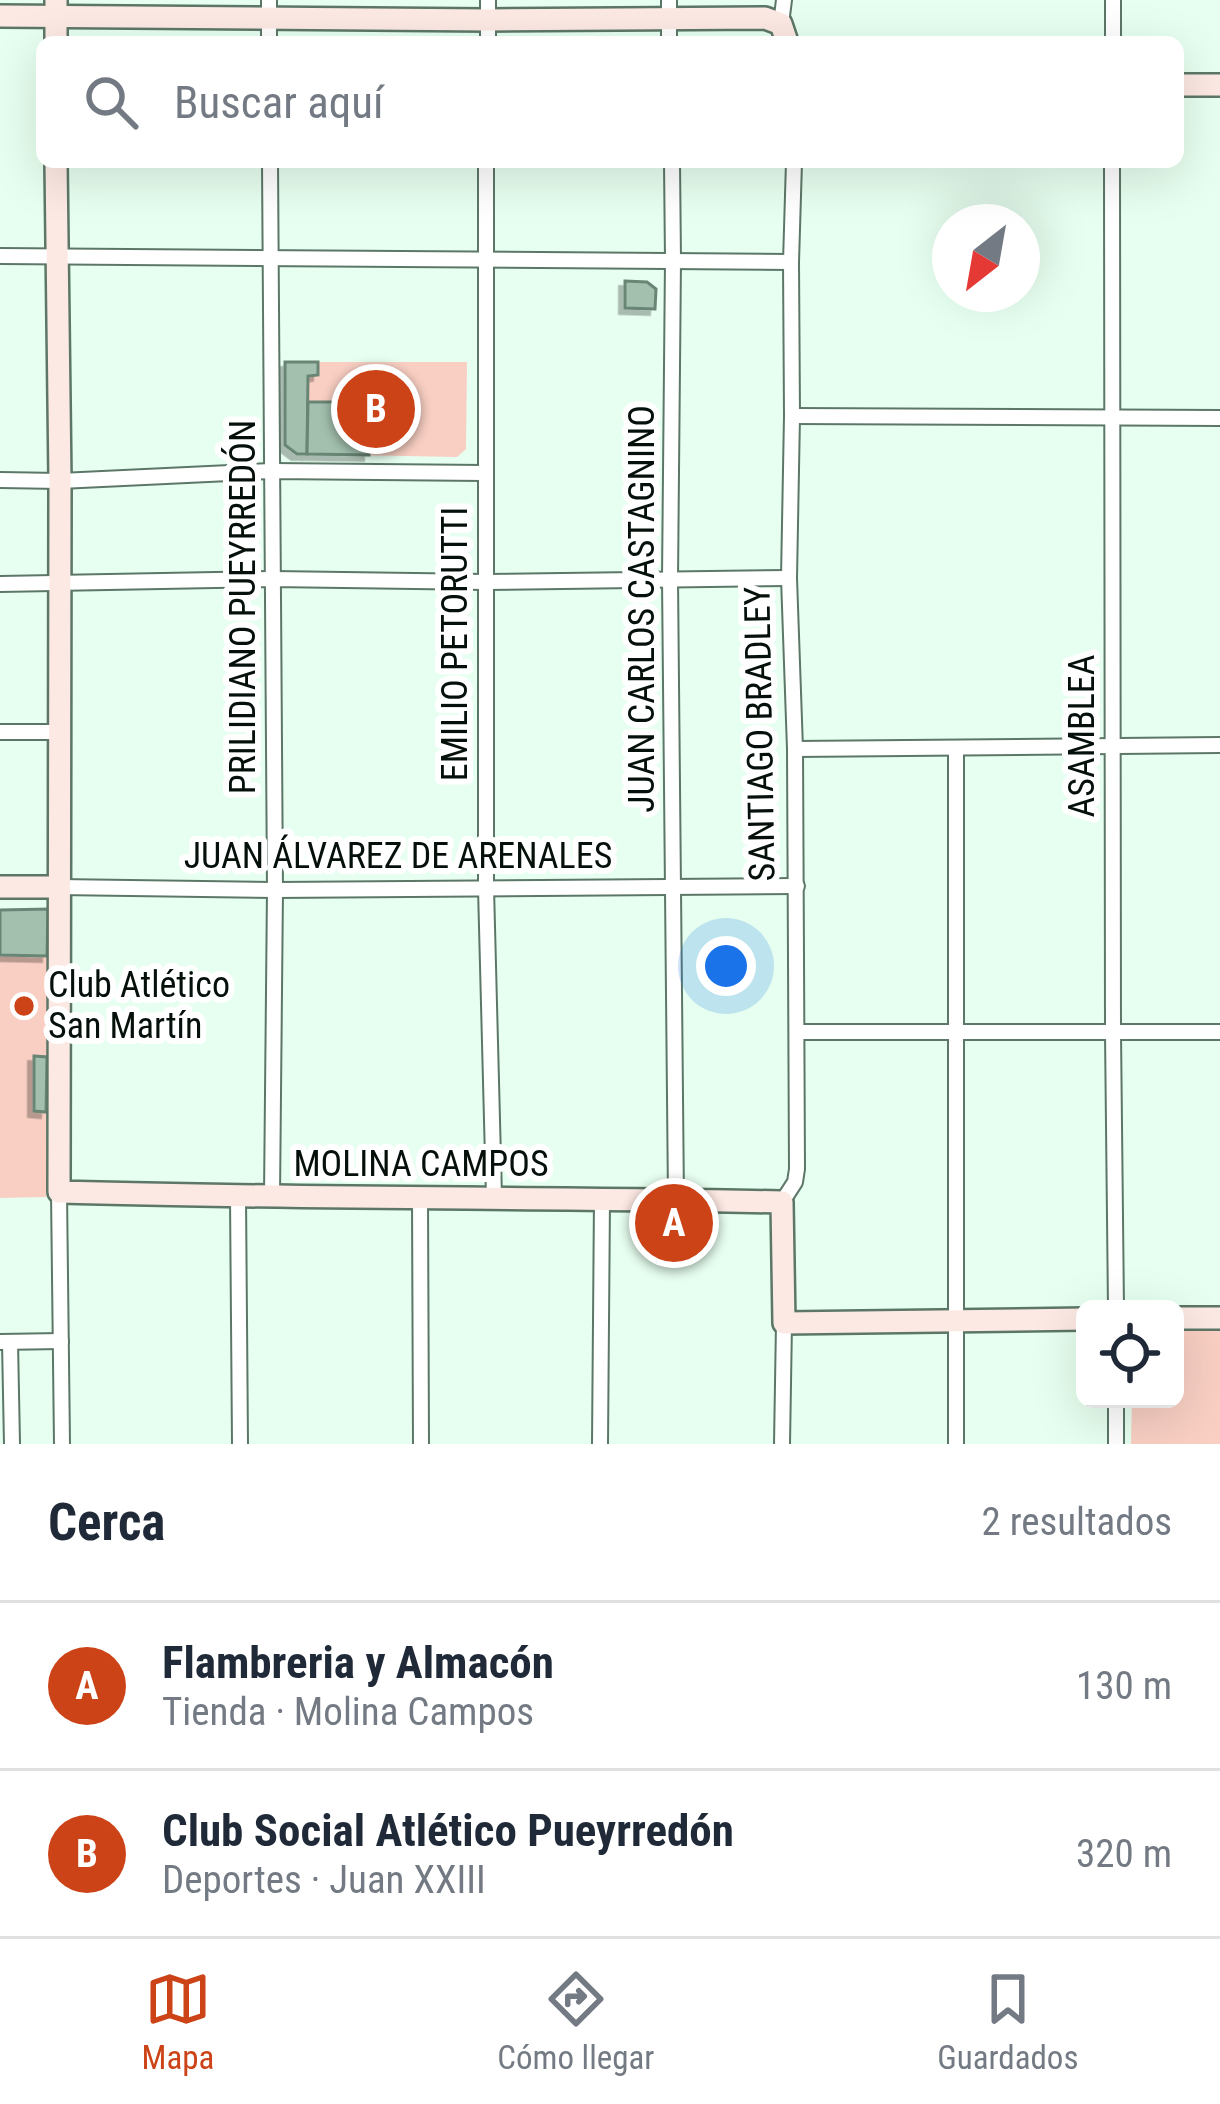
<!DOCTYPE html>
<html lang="es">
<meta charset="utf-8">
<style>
body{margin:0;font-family:"Roboto Condensed",sans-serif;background:#f6f6f7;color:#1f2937}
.controls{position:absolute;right:36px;bottom:36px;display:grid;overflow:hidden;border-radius:18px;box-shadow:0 12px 48px #0002}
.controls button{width:108px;height:108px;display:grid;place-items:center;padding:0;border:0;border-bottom:3px solid #e0e1e3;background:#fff;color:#1f2937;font:60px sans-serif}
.compass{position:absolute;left:932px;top:204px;width:108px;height:108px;border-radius:50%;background:#fff;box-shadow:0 12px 48px #0002;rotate:211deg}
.you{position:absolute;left:726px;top:966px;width:42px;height:42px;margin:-30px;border:9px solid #fff;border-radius:50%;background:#1a73e8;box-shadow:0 0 0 18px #1a73e833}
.badge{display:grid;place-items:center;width:78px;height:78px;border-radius:50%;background:#cb4316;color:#fff;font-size:39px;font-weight:700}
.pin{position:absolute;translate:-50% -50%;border:6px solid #fff;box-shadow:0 3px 12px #0006}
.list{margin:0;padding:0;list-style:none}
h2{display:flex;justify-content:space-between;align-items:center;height:156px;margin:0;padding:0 48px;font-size:51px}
h2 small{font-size:39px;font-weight:400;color:#747a83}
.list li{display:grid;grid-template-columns:78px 1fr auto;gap:36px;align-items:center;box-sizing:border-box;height:168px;padding:0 48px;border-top:3px solid #e0e1e3}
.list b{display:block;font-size:45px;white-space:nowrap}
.list p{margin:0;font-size:39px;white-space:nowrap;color:#747a83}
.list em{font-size:39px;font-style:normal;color:#747a83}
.icon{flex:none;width:66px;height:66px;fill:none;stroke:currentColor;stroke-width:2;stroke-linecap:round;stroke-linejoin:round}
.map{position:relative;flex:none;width:1220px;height:1444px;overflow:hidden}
.search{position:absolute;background:#fff;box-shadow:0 12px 48px #0002;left:36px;right:36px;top:36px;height:132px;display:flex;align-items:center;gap:30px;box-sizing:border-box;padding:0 42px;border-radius:18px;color:#747a83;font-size:45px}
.sheet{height:492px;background:#fff}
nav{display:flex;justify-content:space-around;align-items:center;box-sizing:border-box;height:168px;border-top:3px solid #e0e1e3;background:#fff;font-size:33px;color:#747a83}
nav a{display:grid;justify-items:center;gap:6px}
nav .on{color:#cb4316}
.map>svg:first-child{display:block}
.green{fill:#f9cfc3}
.building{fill:#a3c0ae;stroke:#698574;stroke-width:3;filter:url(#shadow)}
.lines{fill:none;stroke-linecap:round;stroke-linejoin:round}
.street-casing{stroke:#5c7767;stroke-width:18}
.secondary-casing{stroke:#5c7767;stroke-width:26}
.street{stroke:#fff;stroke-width:14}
.secondary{stroke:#fde9e3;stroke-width:21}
.poi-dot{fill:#cb4316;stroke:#fff;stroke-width:4.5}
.labels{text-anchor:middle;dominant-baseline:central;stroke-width:12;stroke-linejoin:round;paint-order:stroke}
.street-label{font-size:36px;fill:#06100a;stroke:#fff}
.poi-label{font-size:36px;fill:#06100a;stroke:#fff;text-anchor:start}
</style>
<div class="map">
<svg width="1220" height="1444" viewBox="0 0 1220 1444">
<defs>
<filter id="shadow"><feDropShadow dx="-5.5" dy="5.5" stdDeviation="0" flood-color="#0004"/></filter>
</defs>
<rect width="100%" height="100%" fill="#e7fff0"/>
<g class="green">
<path d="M 285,362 L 467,362 L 466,449 L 457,457 L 297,454 L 285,445 Z"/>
<path d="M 48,909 L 46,1197 L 0,1198 L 0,910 Z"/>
<path d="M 1175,1323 L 1220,1324 L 1220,1444 L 1131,1444 L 1132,1399 L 1175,1399 Z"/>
</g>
<g class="building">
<path d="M 625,281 L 647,282 L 656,289 L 655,309 L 625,308 Z"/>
<path d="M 285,362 L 318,362 L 318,375 L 308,376 L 307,454 L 297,454 L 285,445 Z"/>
<path d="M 308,402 L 369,402 L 369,455 L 307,454 Z"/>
<path d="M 48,909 L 47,956 L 0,955 L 0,910 Z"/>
<path d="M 34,1056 L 47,1057 L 46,1112 L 34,1111 Z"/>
</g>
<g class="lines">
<defs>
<g id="street">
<path d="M 269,0 L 269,42"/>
<path d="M 669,0 L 669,42"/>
<path d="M 781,24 L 784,0"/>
<path d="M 488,42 L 488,0"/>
<path d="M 1113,42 L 1113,0"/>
<path d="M 270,162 L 275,890 L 272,1196"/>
<path d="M 486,162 L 486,888 L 494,1197"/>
<path d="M 672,162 L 673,260 L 670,579 L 676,1200"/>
<path d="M 1112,162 L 1113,1033 L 1116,1309"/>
<path d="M 0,256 L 791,262"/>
<path d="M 792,416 L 1220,418"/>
<path d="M 0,480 L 60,481 L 271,471 L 484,473"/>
<path d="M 0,584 L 273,579 L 485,582 L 789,578"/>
<path d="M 0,732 L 58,732"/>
<path d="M 956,748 L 956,1444"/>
<path d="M 795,749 L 1220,745"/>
<path d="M 58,887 L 275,890 L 797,886"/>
<path d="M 797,1032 L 1220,1032"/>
<path d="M 59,1192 L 62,1444"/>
<path d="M 238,1197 L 240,1444"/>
<path d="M 420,1197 L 421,1444"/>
<path d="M 782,1202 L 795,1182 L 797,1169 L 795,749 L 789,578 L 792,416 L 791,262 L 794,162"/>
<path d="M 0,1342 L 61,1341"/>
<path d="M 10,1342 L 12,1444"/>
<path d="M 600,1444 L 602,1199"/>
<path d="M 782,1444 L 784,1323"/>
<path d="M 1116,1444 L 1116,1399"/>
</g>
<g id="secondary">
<path d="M 0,16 L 488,20 L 765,18 L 781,24 L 787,42"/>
<path d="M 56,42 L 56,0"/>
<path d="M 1178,85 L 1220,85"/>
<path d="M 56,162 L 60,481 L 59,1192 C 300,1199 541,1197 782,1202 L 784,1323 L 1085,1319"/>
<path d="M 0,887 L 58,887"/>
<path d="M 1175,1318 L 1220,1318"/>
</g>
</defs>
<use href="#street" class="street-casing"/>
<use href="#secondary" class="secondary-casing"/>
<use href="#street" class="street"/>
<use href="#secondary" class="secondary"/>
</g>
<circle class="poi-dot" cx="24" cy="1006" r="12"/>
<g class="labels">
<g class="street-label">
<text transform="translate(243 607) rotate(-90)">PRILIDIANO PUEYRREDÓN</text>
<text transform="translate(642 609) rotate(-90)">JUAN CARLOS CASTAGNINO</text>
<text transform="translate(455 644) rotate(-90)">EMILIO PETORUTTI</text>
<text transform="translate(760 734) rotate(-91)">SANTIAGO BRADLEY</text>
<text transform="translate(1082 736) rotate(-90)">ASAMBLEA</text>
<text x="398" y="856">JUAN ÁLVAREZ DE ARENALES</text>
<text x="421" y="1164">MOLINA CAMPOS</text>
</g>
<g class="poi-label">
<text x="48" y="985">Club Atlético<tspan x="48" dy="41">San Martín</tspan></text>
</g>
</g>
</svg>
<div class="controls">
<button><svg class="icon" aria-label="locate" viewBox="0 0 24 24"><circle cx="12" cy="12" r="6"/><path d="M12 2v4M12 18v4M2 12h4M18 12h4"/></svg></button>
</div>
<svg class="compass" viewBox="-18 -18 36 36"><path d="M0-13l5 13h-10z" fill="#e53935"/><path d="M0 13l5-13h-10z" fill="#747a83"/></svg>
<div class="you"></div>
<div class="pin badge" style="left:674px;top:1223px">A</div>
<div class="pin badge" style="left:376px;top:409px">B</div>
<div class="search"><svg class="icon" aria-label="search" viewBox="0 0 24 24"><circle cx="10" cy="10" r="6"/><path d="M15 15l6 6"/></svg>Buscar aquí</div>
</div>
<section class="sheet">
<h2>Cerca<small>2 resultados</small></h2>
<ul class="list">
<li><span class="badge">A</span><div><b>Flambreria y Almacón</b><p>Tienda · Molina Campos</p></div><em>130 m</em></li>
<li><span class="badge">B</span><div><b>Club Social Atlético Pueyrredón</b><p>Deportes · Juan XXIII</p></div><em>320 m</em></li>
</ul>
</section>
<nav>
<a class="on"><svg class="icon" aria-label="map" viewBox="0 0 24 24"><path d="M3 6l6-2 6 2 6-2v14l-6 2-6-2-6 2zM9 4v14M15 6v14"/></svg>Mapa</a>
<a><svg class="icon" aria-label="directions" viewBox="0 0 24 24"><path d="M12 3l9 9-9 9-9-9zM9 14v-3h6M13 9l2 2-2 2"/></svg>Cómo llegar</a>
<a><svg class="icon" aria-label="saved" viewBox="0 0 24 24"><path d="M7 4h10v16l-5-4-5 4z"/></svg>Guardados</a>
</nav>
